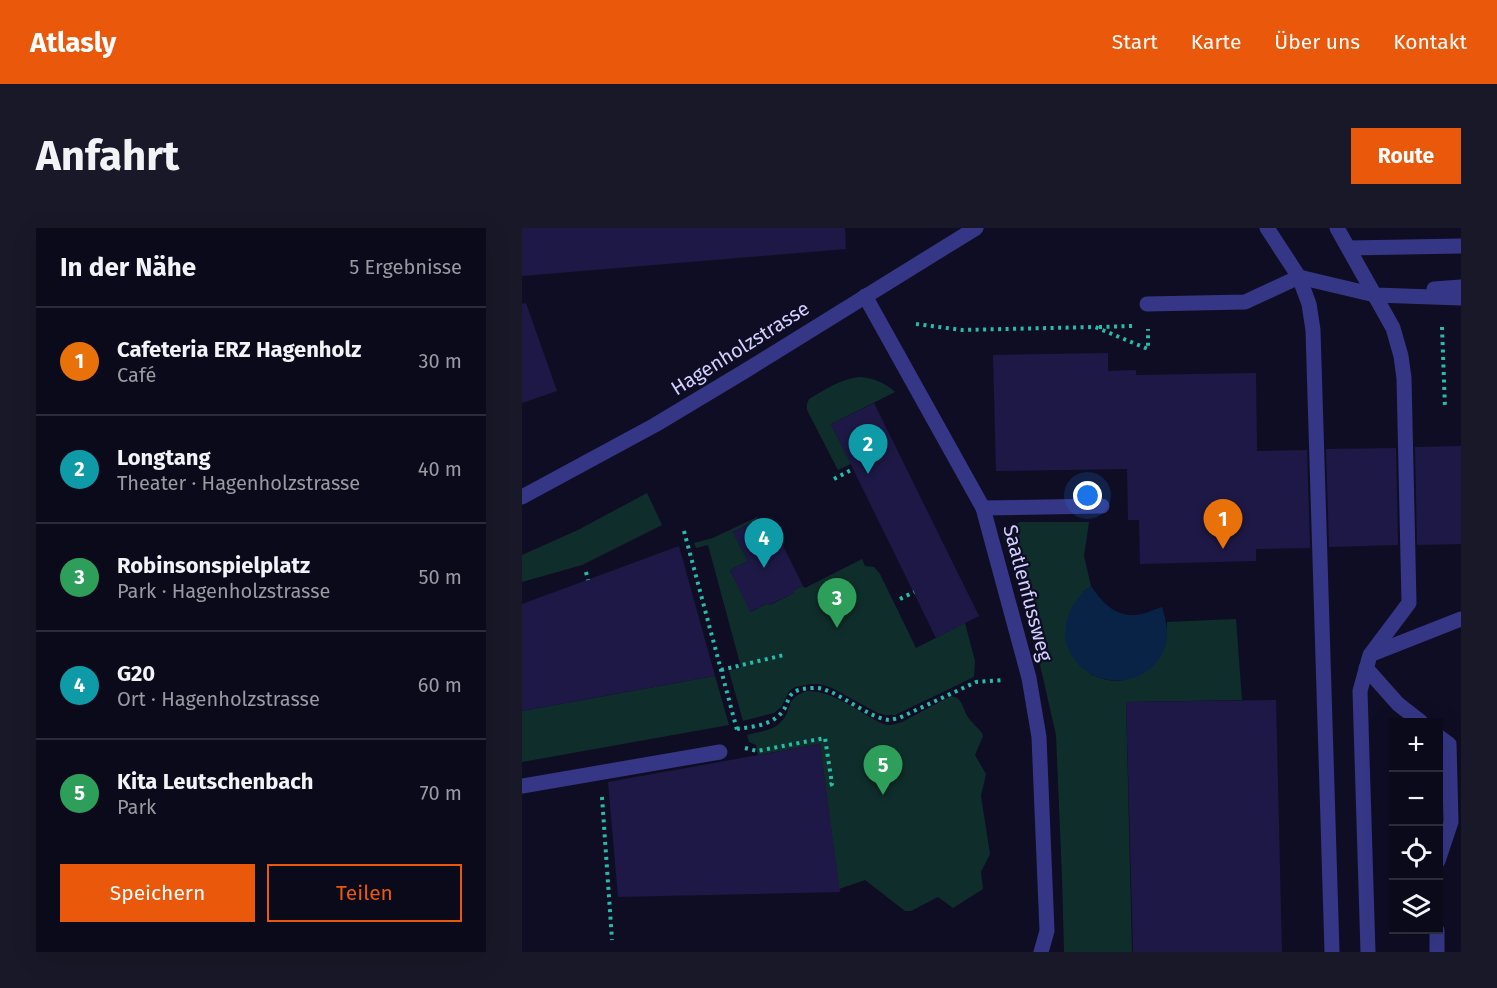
<!DOCTYPE html>
<html lang="de">
<meta charset="utf-8">
<style>
body{margin:0;font-family:"Fira Sans",sans-serif;background:#191828;color:#f1f3f6}
.controls{position:absolute;right:18px;bottom:18px;display:grid;overflow:hidden;border-radius:0px;box-shadow:0 6px 24px #0002}
.controls button{width:54px;height:54px;display:grid;place-items:center;padding:0;border:0;border-bottom:2px solid #2b2b3a;background:#0b0a1b;color:#f1f3f6;font:30px sans-serif}
.you{position:absolute;left:566px;top:268px;width:21px;height:21px;margin:-15px;border:4px solid #fff;border-radius:50%;background:#1a73e8;box-shadow:0 0 0 9px #1a73e833}
.badge{display:grid;place-items:center;width:39px;height:39px;border-radius:50%;background:#ea580c;color:#fff;font-size:20px;font-weight:700}
.pin{position:absolute;translate:-50% -50px;filter:drop-shadow(0 2px 3px #0008)}
.pin::after{content:'';position:absolute;top:32px;width:21px;height:18px;background:inherit;clip-path:polygon(0 0,100% 0,50% 100%)}
.list{margin:0;padding:0;list-style:none}
h2{display:flex;justify-content:space-between;align-items:center;height:78px;margin:0;padding:0 24px;font-size:26px}
h2 small{font-size:20px;font-weight:400;color:#9a9aa3}
.list li{display:grid;grid-template-columns:39px 1fr auto;gap:18px;align-items:center;box-sizing:border-box;height:108px;padding:0 24px;border-top:2px solid #2b2b3a}
.list b{display:block;font-size:22px;white-space:nowrap}
.list p{margin:0;font-size:20px;white-space:nowrap;color:#9a9aa3}
.list em{font-size:20px;font-style:normal;color:#9a9aa3}
.actions{display:flex;gap:12px;padding:18px 24px}
.actions a{flex:1;padding:14px 0;border:2px solid #ea580c;border-radius:0px;text-align:center;font-size:21px;color:#ea580c}
.actions .main{background:#ea580c;color:#fff}
.icon{flex:none;width:33px;height:33px;fill:none;stroke:currentColor;stroke-width:2;stroke-linecap:round;stroke-linejoin:round}
.map{position:relative;flex:none;width:939px;height:724px;overflow:hidden;border-radius:0px}
header{display:flex;align-items:center;gap:36px;box-sizing:border-box;height:84px;padding:0 30px;background:#ea580c;color:#fff}
header strong{font-size:28px}
nav{display:flex;gap:33px;margin-inline-start:auto;font-size:21px}
.intro{display:flex;align-items:center;justify-content:space-between;box-sizing:border-box;height:144px;padding:0 36px}
h1{margin:0;font-size:42px}
.button{padding:15px 27px;border-radius:0px;background:#ea580c;color:#fff;font-size:21px;font-weight:700}
main{display:flex;gap:36px;padding:0 36px}
aside{flex:1;background:#0b0a1b;border-radius:0px;box-shadow:0 6px 24px #0002}
.map>svg:first-child{display:block}
.green{fill:#0f2e2b}
.water{fill:#092347}
.building{fill:#1e1846}
.lines{fill:none;stroke-linecap:round;stroke-linejoin:round}
.path{stroke:#27bca9;stroke-width:4;stroke-dasharray:3 4.5;stroke-linecap:butt}
.minor{stroke:#353786;stroke-width:15}
.labels{text-anchor:middle;dominant-baseline:central;stroke-width:4.5;stroke-linejoin:round;paint-order:stroke}
.street-label{font-size:20px;fill:#d2d0ff;stroke:#0f0d24}
</style>
<header>
<strong>Atlasly</strong>
<nav><a>Start</a><a>Karte</a><a>Über uns</a><a>Kontakt</a></nav>
</header>
<div class="intro"><h1>Anfahrt</h1><a class="button">Route</a></div>
<main>
<aside>
<h2>In der Nähe<small>5 Ergebnisse</small></h2>
<ul class="list">
<li><span class="badge" style="background:#e8710a">1</span><div><b>Cafeteria ERZ Hagenholz</b><p>Café</p></div><em>30 m</em></li>
<li><span class="badge" style="background:#0f9aa8">2</span><div><b>Longtang</b><p>Theater · Hagenholzstrasse</p></div><em>40 m</em></li>
<li><span class="badge" style="background:#2e9e5b">3</span><div><b>Robinsonspielplatz</b><p>Park · Hagenholzstrasse</p></div><em>50 m</em></li>
<li><span class="badge" style="background:#0f9aa8">4</span><div><b>G20</b><p>Ort · Hagenholzstrasse</p></div><em>60 m</em></li>
<li><span class="badge" style="background:#2e9e5b">5</span><div><b>Kita Leutschenbach</b><p>Park</p></div><em>70 m</em></li>
</ul>
<div class="actions"><a class="main">Speichern</a><a>Teilen</a></div>
</aside>
<div class="map">
<svg width="939" height="724" viewBox="0 0 939 724">
<rect width="100%" height="100%" fill="#0f0d24"/>
<g class="green">
<path d="M 338,149 C 352,150 363,155 373,164 L 309,196 L 329,236 L 316,242 L 285,182 L 285,176 L 287,171 C 304,161 318,151 338,149 Z"/>
<path d="M 125,265 L 140,297 L 60,337 L 0,354 L 0,327 L 56,302 Z"/>
<path d="M 235,289 L 236,291 L 211,304 L 226,333 L 208,342 L 229,384 L 246,375 L 248,377 L 272,365 L 272,362 L 281,358 L 283,360 L 340,331 L 343,338 L 352,339 L 358,346 L 394,420 L 443,395 L 453,433 L 452,449 L 373,487 L 363,487 L 356,485 L 310,460 L 298,456 L 289,456 L 273,459 L 267,463 L 260,478 L 252,485 L 221,493 L 207,443 L 219,439 L 186,317 L 174,320 L 172,315 L 191,310 Z"/>
<path d="M 498,294 L 567,294 L 562,328 L 569,358 L 561,364 L 568,446 C 577,450 585,453 596,453 C 608,453 633,438 639,427 C 645,417 645,405 645,394 L 714,391 L 720,472 L 604,474 L 610,724 L 542,724 L 540,649 L 534,507 L 509,397 L 480,304 Z"/>
<path d="M 193,448 L 207,497 L 0,534 L 0,483 Z"/>
<path d="M 285,463 C 308,463 328,478 348,489 C 353,492 359,496 366,497 C 371,497 375,495 380,494 L 429,468 C 440,470 440,477 444,486 C 447,492 455,499 460,505 L 461,508 L 453,527 L 464,546 L 459,568 L 468,626 L 459,644 L 461,661 L 431,680 L 416,669 L 389,683 L 383,683 L 343,652 L 317,661 L 298,516 L 236,527 L 234,517 L 227,514 L 225,507 C 235,504 250,503 258,495 C 272,482 261,471 285,463 Z"/>
</g>
<path class="water" d="M 569,358 C 579,373 592,388 612,387 C 621,387 631,382 640,379 C 643,390 646,399 645,411 C 636,461 569,467 547,423 C 543,414 542,405 544,396 C 548,379 555,368 569,358 Z"/>
<g class="building">
<path d="M 0,0 L 323,0 L 324,21 L 0,48 Z"/>
<path d="M 4,75 L 35,163 L 0,175 L 0,76 Z"/>
<path d="M 586,125 L 586,143 L 614,142 L 614,147 L 734,145 L 735,223 L 785,222 L 788,320 L 734,321 L 734,333 L 618,336 L 617,292 L 606,292 L 605,241 L 474,243 L 471,127 Z"/>
<path d="M 352,175 L 457,388 L 414,410 L 309,196 Z"/>
<path d="M 939,218 L 939,316 L 895,317 L 893,219 Z"/>
<path d="M 874,220 L 876,317 L 807,319 L 804,221 Z"/>
<path d="M 236,291 L 251,320 L 260,316 L 281,358 L 272,362 L 272,365 L 247,377 L 246,375 L 228,384 L 208,342 L 226,333 L 211,304 Z"/>
<path d="M 157,318 L 193,448 L 0,483 L 0,376 Z"/>
<path d="M 754,472 L 760,724 L 611,724 L 604,474 Z"/>
<path d="M 298,516 L 318,664 L 96,669 L 86,554 Z"/>
</g>
<g class="lines">
<g class="path">
<path d="M 394,96 L 440,102 L 573,99 L 626,121 L 626,101"/>
<path d="M 577,99 L 611,98"/>
<path d="M 920,99 L 923,180"/>
<path d="M 312,251 L 331,241"/>
<path d="M 162,303 L 215,502"/>
<path d="M 64,344 L 66,352"/>
<path d="M 378,371 L 392,364"/>
<path d="M 199,442 L 262,427"/>
<path d="M 215,501 C 228,499 244,498 255,489 C 272,476 258,461 291,460 C 298,459 303,462 309,464 C 325,471 353,492 368,492 C 369,492 376,490 377,490 L 454,454 L 482,452"/>
<path d="M 223,520 L 235,523 L 303,510 L 310,556 L 304,558"/>
<path d="M 80,569 L 90,712"/>
</g>
<g class="minor">
<path d="M 745,0 L 777,49 L 787,76 L 791,102 L 810,724"/>
<path d="M 815,0 L 871,100 L 879,128 L 882,150 L 887,375 L 848,427 L 838,463 L 846,724"/>
<path d="M 827,20 L 939,18"/>
<path d="M 912,61 L 939,59"/>
<path d="M 343,68 L 461,280 L 507,450 L 517,509 L 525,703 L 519,724"/>
<path d="M 625,76 L 723,74 L 777,49 L 853,67 L 939,70"/>
<path d="M 0,269 L 133,197 L 223,143 L 454,0"/>
<path d="M 461,280 L 580,278"/>
<path d="M 850,426 L 939,391"/>
<path d="M 844,440 L 876,476 L 899,494"/>
<path d="M 916,508 L 927,516 L 929,594 L 916,633"/>
<path d="M 0,558 L 198,524"/>
<path d="M 915,702 L 915,724"/>
</g>
</g>
<g class="labels">
<g class="street-label">
<text transform="translate(218 120) rotate(-32)">Hagenholzstrasse</text>
<text transform="translate(506 365) rotate(75)">Saatlenfussweg</text>
</g>
</g>
</svg>
<div class="controls">
<button>+</button>
<button>−</button>
<button><svg class="icon" aria-label="locate" viewBox="0 0 24 24"><circle cx="12" cy="12" r="6"/><path d="M12 2v4M12 18v4M2 12h4M18 12h4"/></svg></button>
<button><svg class="icon" aria-label="layers" viewBox="0 0 24 24"><path d="M12 4l9 5-9 5-9-5zM3 14l9 5 9-5"/></svg></button>
</div>
<div class="you"></div>
<div class="pin badge" style="left:701px;top:321px;background:#e8710a">1</div>
<div class="pin badge" style="left:346px;top:246px;background:#0f9aa8">2</div>
<div class="pin badge" style="left:315px;top:400px;background:#2e9e5b">3</div>
<div class="pin badge" style="left:242px;top:340px;background:#0f9aa8">4</div>
<div class="pin badge" style="left:361px;top:567px;background:#2e9e5b">5</div>
</div>
</main>
